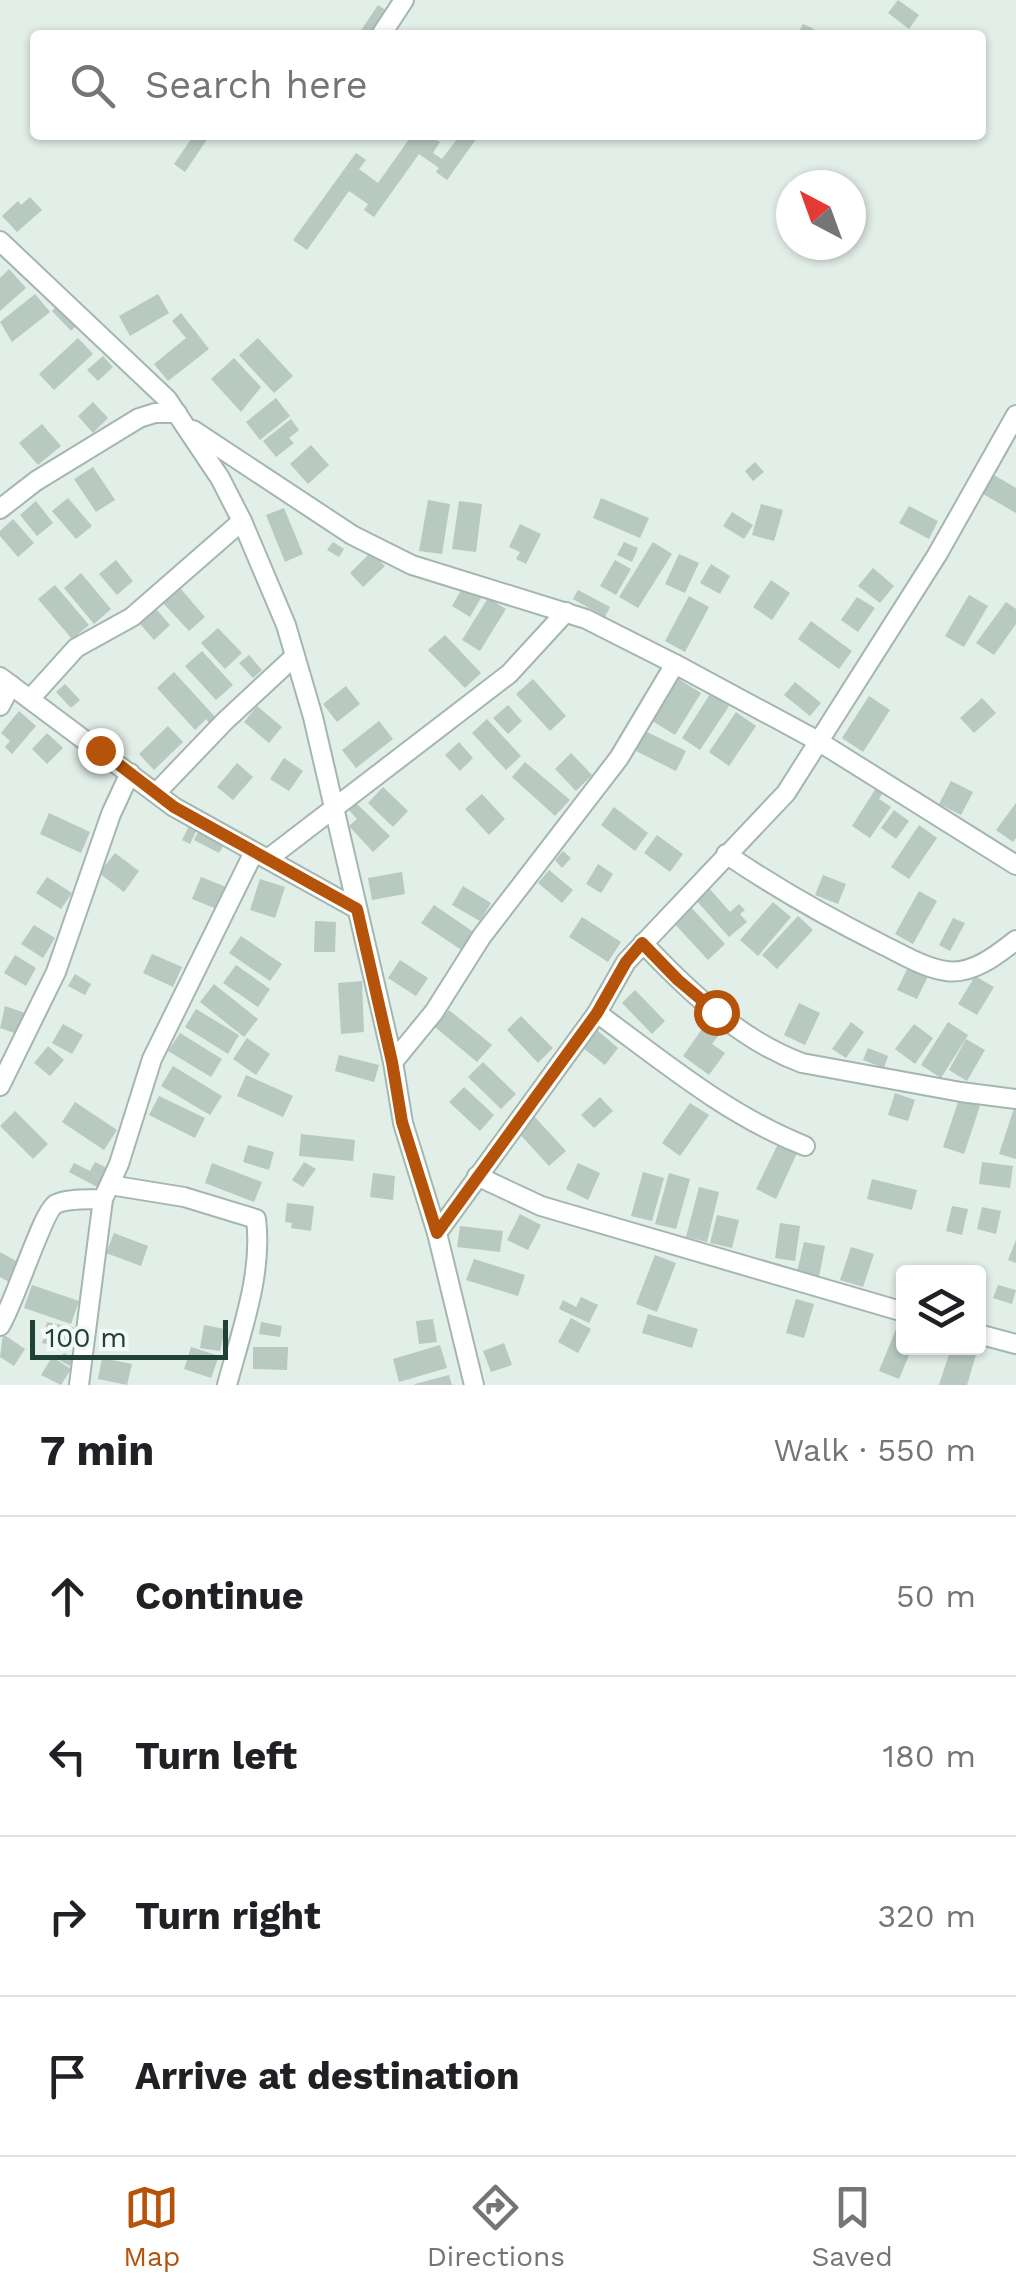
<!DOCTYPE html>
<meta charset="utf-8">
<style>
body{margin:0;font-family:"Work Sans",sans-serif;background:#f2f2f2;color:#202124}
.controls{position:absolute;right:30px;bottom:30px;display:grid;overflow:hidden;border-radius:10px;box-shadow:0 2px 8px #0004}
.controls button{width:90px;height:90px;display:grid;place-items:center;padding:0;border:0;border-bottom:2px solid #e0e0e0;background:#fff;color:#202124;font:50px sans-serif}
.compass{position:absolute;left:776px;top:170px;width:90px;height:90px;border-radius:50%;background:#fff;box-shadow:0 2px 8px #0004;rotate:319deg}
.scale{position:absolute;left:30px;bottom:25px;width:198px;box-sizing:border-box;padding-left:10px;border:5px solid #204136;border-top:0;font-size:28px;line-height:35px;white-space:nowrap;color:#204136;-webkit-text-stroke:8px #f3faf6;paint-order:stroke}
.stop{position:absolute;width:30px;height:30px;margin:-22px;border:8px solid #b45309;border-radius:50%;background:#fff}
.stop.end{background:#b45309;border-color:#fff;box-shadow:0 2px 10px #0008}
.list{margin:0;padding:0;list-style:none}
h2{display:flex;justify-content:space-between;align-items:center;height:130px;margin:0;padding:0 40px;font-size:42px}
h2 small{font-size:32px;font-weight:400;color:#757577}
.list li{display:grid;grid-template-columns:65px 1fr auto;gap:30px;align-items:center;box-sizing:border-box;height:160px;padding:0 40px;border-top:2px solid #e0e0e0}
.list b{display:block;font-size:38px;white-space:nowrap}
.list em{font-size:32px;font-style:normal;color:#757577}
.icon{flex:none;width:55px;height:55px;fill:none;stroke:currentColor;stroke-width:2;stroke-linecap:round;stroke-linejoin:round}
.map{position:relative;flex:none;width:1016px;height:1385px;overflow:hidden}
.search{position:absolute;background:#fff;box-shadow:0 2px 8px #0004;left:30px;right:30px;top:30px;height:110px;display:flex;align-items:center;gap:25px;box-sizing:border-box;padding:0 35px;border-radius:10px;color:#757577;font-size:38px}
.sheet{height:770px;background:#fff}
nav{display:flex;justify-content:space-around;align-items:center;box-sizing:border-box;height:140px;border-top:2px solid #e0e0e0;background:#fff;font-size:28px;color:#757577}
nav a{display:grid;justify-items:center;gap:5px}
nav .on{color:#b45309}
.map>svg:first-child{display:block}
.building{fill:#b7c9c1}
.lines{fill:none;stroke-linecap:round;stroke-linejoin:round}
.minor-casing{stroke:#a4b7af;stroke-width:22}
.minor{stroke:#fff;stroke-width:18}
.route{stroke:#b45309;stroke-width:12}
</style>
<div class="map">
<svg width="1016" height="1385" viewBox="0 0 1016 1385">
<rect width="100%" height="100%" fill="#e2eee8"/>
<g class="building">
<path d="M 898,0 L 919,15 L 909,29 L 888,13 Z"/>
<path d="M 378,5 L 390,13 L 376,35 L 358,35 Z"/>
<path d="M 803,24 L 814,29 L 811,35 L 797,35 Z"/>
<path d="M 194,135 L 210,135 L 185,172 L 174,164 Z"/>
<path d="M 412,135 L 430,135 L 440,142 L 433,153 L 442,159 L 460,135 L 479,135 L 447,180 L 436,172 L 439,168 L 419,154 L 374,217 L 364,210 L 368,204 L 349,191 L 307,250 L 293,240 L 356,153 L 366,160 L 359,169 L 378,183 Z"/>
<path d="M 30,197 L 42,210 L 17,232 L 2,216 L 18,201 L 21,205 Z"/>
<path d="M 9,269 L 26,288 L 0,311 L 0,278 Z"/>
<path d="M 35,294 L 50,312 L 12,342 L 0,322 Z"/>
<path d="M 158,294 L 169,313 L 130,336 L 119,316 Z"/>
<path d="M 59,304 L 78,324 L 71,331 L 52,311 Z"/>
<path d="M 181,313 L 209,349 L 168,381 L 154,364 L 186,338 L 172,321 Z"/>
<path d="M 78,338 L 93,354 L 54,390 L 39,374 Z"/>
<path d="M 258,338 L 293,376 L 274,393 L 239,355 Z"/>
<path d="M 103,356 L 113,367 L 98,381 L 87,370 Z"/>
<path d="M 234,358 L 261,387 L 241,412 L 211,379 Z"/>
<path d="M 276,398 L 290,416 L 260,440 L 246,422 Z"/>
<path d="M 93,402 L 108,418 L 93,433 L 78,416 Z"/>
<path d="M 291,419 L 299,430 L 289,438 L 294,443 L 276,457 L 263,441 Z"/>
<path d="M 42,424 L 61,446 L 38,465 L 19,443 Z"/>
<path d="M 311,445 L 329,465 L 308,484 L 290,464 Z"/>
<path d="M 755,462 L 764,472 L 753,481 L 745,471 Z"/>
<path d="M 93,467 L 115,500 L 96,512 L 74,479 Z"/>
<path d="M 994,475 L 1016,488 L 1016,513 L 983,494 Z"/>
<path d="M 68,498 L 92,526 L 76,539 L 52,511 Z"/>
<path d="M 601,498 L 649,518 L 640,538 L 593,518 Z"/>
<path d="M 428,500 L 450,504 L 442,554 L 419,551 Z"/>
<path d="M 36,501 L 53,523 L 37,536 L 20,515 Z"/>
<path d="M 459,501 L 482,504 L 476,552 L 452,549 Z"/>
<path d="M 761,504 L 783,510 L 774,541 L 752,535 Z"/>
<path d="M 909,506 L 938,521 L 929,539 L 899,523 Z"/>
<path d="M 284,508 L 303,554 L 285,562 L 266,515 Z"/>
<path d="M 732,512 L 753,525 L 744,539 L 723,526 Z"/>
<path d="M 13,519 L 34,543 L 18,557 L 0,536 L 0,531 Z"/>
<path d="M 520,524 L 541,534 L 526,564 L 516,559 L 520,552 L 509,547 Z"/>
<path d="M 333,542 L 344,549 L 339,557 L 327,550 Z"/>
<path d="M 624,542 L 638,548 L 632,562 L 617,555 Z"/>
<path d="M 653,542 L 672,554 L 638,608 L 619,597 Z"/>
<path d="M 371,552 L 385,566 L 363,587 L 350,573 Z"/>
<path d="M 679,554 L 699,563 L 685,593 L 665,584 Z"/>
<path d="M 116,560 L 133,581 L 117,595 L 99,574 Z"/>
<path d="M 615,560 L 631,569 L 616,595 L 600,586 Z"/>
<path d="M 711,564 L 730,576 L 720,594 L 700,583 Z"/>
<path d="M 873,568 L 894,586 L 880,603 L 858,586 Z"/>
<path d="M 81,573 L 111,609 L 94,624 L 64,588 Z"/>
<path d="M 771,580 L 790,593 L 772,620 L 753,607 Z"/>
<path d="M 55,585 L 89,625 L 72,639 L 38,599 Z"/>
<path d="M 463,587 L 481,598 L 470,617 L 452,606 Z"/>
<path d="M 180,588 L 205,617 L 189,631 L 163,603 Z"/>
<path d="M 578,590 L 610,607 L 605,617 L 573,599 Z"/>
<path d="M 969,595 L 988,606 L 964,647 L 945,636 Z"/>
<path d="M 689,596 L 709,607 L 685,652 L 665,641 Z"/>
<path d="M 857,597 L 875,608 L 858,632 L 841,620 Z"/>
<path d="M 488,598 L 506,609 L 480,651 L 462,640 Z"/>
<path d="M 1006,602 L 1016,609 L 1016,624 L 994,655 L 976,643 Z"/>
<path d="M 156,609 L 170,625 L 154,640 L 140,624 Z"/>
<path d="M 811,621 L 852,651 L 839,669 L 798,639 Z"/>
<path d="M 218,628 L 242,653 L 225,669 L 201,643 Z"/>
<path d="M 445,635 L 481,673 L 465,688 L 428,650 Z"/>
<path d="M 202,651 L 233,685 L 216,700 L 185,666 Z"/>
<path d="M 249,655 L 262,670 L 253,678 L 239,663 Z"/>
<path d="M 174,672 L 217,719 L 211,725 L 206,719 L 195,730 L 157,688 Z"/>
<path d="M 677,678 L 701,693 L 675,735 L 651,720 Z"/>
<path d="M 533,679 L 566,716 L 550,731 L 516,694 Z"/>
<path d="M 795,682 L 821,703 L 810,716 L 784,695 Z"/>
<path d="M 65,684 L 80,700 L 71,708 L 56,692 Z"/>
<path d="M 346,686 L 360,704 L 337,722 L 323,704 Z"/>
<path d="M 710,694 L 729,706 L 700,750 L 682,738 Z"/>
<path d="M 869,696 L 890,710 L 863,752 L 842,738 Z"/>
<path d="M 982,698 L 996,713 L 974,733 L 960,718 Z"/>
<path d="M 508,705 L 522,721 L 508,734 L 493,718 Z"/>
<path d="M 257,706 L 282,727 L 269,743 L 244,722 Z"/>
<path d="M 19,711 L 36,726 L 12,754 L 5,747 L 10,741 L 1,733 Z"/>
<path d="M 736,712 L 756,726 L 729,766 L 709,752 Z"/>
<path d="M 487,719 L 521,756 L 506,770 L 472,733 Z"/>
<path d="M 379,721 L 393,739 L 356,768 L 342,750 Z"/>
<path d="M 168,726 L 183,742 L 154,770 L 139,754 Z"/>
<path d="M 645,731 L 686,751 L 676,771 L 636,751 Z"/>
<path d="M 47,733 L 63,748 L 47,764 L 32,749 Z"/>
<path d="M 459,742 L 473,758 L 460,771 L 445,755 Z"/>
<path d="M 571,753 L 592,775 L 576,791 L 555,769 Z"/>
<path d="M 284,758 L 303,771 L 289,791 L 270,779 Z"/>
<path d="M 525,762 L 570,800 L 555,816 L 512,777 Z"/>
<path d="M 237,763 L 253,777 L 233,800 L 217,787 Z"/>
<path d="M 951,781 L 973,792 L 961,815 L 939,804 Z"/>
<path d="M 878,785 L 885,789 L 879,799 L 891,807 L 870,838 L 852,826 Z"/>
<path d="M 383,787 L 408,811 L 393,827 L 368,803 Z"/>
<path d="M 482,794 L 505,819 L 489,835 L 465,809 Z"/>
<path d="M 356,803 L 390,836 L 373,852 L 349,826 L 357,819 L 349,810 Z"/>
<path d="M 1016,803 L 1016,838 L 1013,842 L 996,830 Z"/>
<path d="M 614,807 L 648,833 L 635,851 L 601,825 Z"/>
<path d="M 894,810 L 909,821 L 896,839 L 881,828 Z"/>
<path d="M 49,813 L 90,832 L 81,853 L 40,834 Z"/>
<path d="M 190,824 L 198,827 L 190,844 L 182,840 Z"/>
<path d="M 919,825 L 937,838 L 909,879 L 891,867 Z"/>
<path d="M 200,828 L 226,841 L 219,853 L 194,840 Z"/>
<path d="M 657,835 L 683,854 L 670,872 L 644,853 Z"/>
<path d="M 563,851 L 571,858 L 562,868 L 555,860 Z"/>
<path d="M 115,853 L 139,871 L 124,892 L 99,873 Z"/>
<path d="M 598,864 L 613,874 L 601,893 L 586,884 Z"/>
<path d="M 549,870 L 573,890 L 562,903 L 538,883 Z"/>
<path d="M 402,872 L 405,894 L 372,900 L 368,878 Z"/>
<path d="M 823,875 L 846,884 L 838,904 L 815,895 Z"/>
<path d="M 47,877 L 72,893 L 61,909 L 36,893 Z"/>
<path d="M 201,877 L 226,887 L 217,909 L 192,899 Z"/>
<path d="M 260,879 L 285,887 L 275,918 L 250,910 Z"/>
<path d="M 463,886 L 491,903 L 480,921 L 452,905 Z"/>
<path d="M 708,887 L 730,912 L 739,904 L 745,910 L 740,914 L 747,922 L 729,937 L 695,899 Z"/>
<path d="M 919,891 L 937,901 L 913,944 L 895,934 Z"/>
<path d="M 773,902 L 791,917 L 758,956 L 740,940 Z"/>
<path d="M 434,905 L 475,933 L 463,951 L 421,923 Z"/>
<path d="M 689,905 L 725,944 L 708,960 L 672,921 Z"/>
<path d="M 798,916 L 813,930 L 777,969 L 762,955 Z"/>
<path d="M 582,917 L 621,942 L 608,962 L 569,937 Z"/>
<path d="M 953,918 L 965,923 L 950,951 L 939,945 Z"/>
<path d="M 315,921 L 336,922 L 335,952 L 314,952 Z"/>
<path d="M 34,925 L 55,938 L 43,958 L 21,944 Z"/>
<path d="M 241,936 L 282,964 L 270,981 L 229,953 Z"/>
<path d="M 152,954 L 182,967 L 173,987 L 143,973 Z"/>
<path d="M 15,955 L 36,968 L 26,986 L 4,973 Z"/>
<path d="M 400,960 L 428,978 L 416,996 L 388,978 Z"/>
<path d="M 236,965 L 270,989 L 258,1007 L 223,983 Z"/>
<path d="M 909,965 L 929,974 L 917,999 L 897,990 Z"/>
<path d="M 75,974 L 91,984 L 85,995 L 68,986 Z"/>
<path d="M 975,976 L 994,987 L 977,1015 L 958,1004 Z"/>
<path d="M 362,981 L 364,1032 L 341,1034 L 338,983 Z"/>
<path d="M 214,984 L 258,1019 L 244,1037 L 200,1002 Z"/>
<path d="M 635,990 L 665,1021 L 652,1034 L 622,1003 Z"/>
<path d="M 799,1003 L 820,1013 L 805,1045 L 784,1035 Z"/>
<path d="M 5,1006 L 25,1013 L 17,1034 L 0,1028 Z"/>
<path d="M 196,1009 L 239,1035 L 228,1054 L 185,1027 Z"/>
<path d="M 449,1010 L 492,1045 L 477,1062 L 435,1027 Z"/>
<path d="M 521,1016 L 553,1048 L 538,1063 L 507,1030 Z"/>
<path d="M 707,1022 L 721,1032 L 712,1044 L 725,1053 L 709,1075 L 683,1056 Z"/>
<path d="M 851,1022 L 864,1032 L 846,1058 L 832,1049 Z"/>
<path d="M 948,1022 L 968,1035 L 941,1078 L 921,1065 Z"/>
<path d="M 63,1024 L 83,1035 L 72,1054 L 52,1043 Z"/>
<path d="M 914,1024 L 933,1038 L 915,1064 L 895,1049 Z"/>
<path d="M 597,1030 L 618,1048 L 605,1065 L 583,1048 Z"/>
<path d="M 180,1033 L 222,1059 L 211,1077 L 168,1051 Z"/>
<path d="M 247,1038 L 270,1054 L 256,1075 L 233,1059 Z"/>
<path d="M 966,1039 L 985,1050 L 967,1081 L 949,1070 Z"/>
<path d="M 48,1046 L 64,1060 L 50,1076 L 34,1063 Z"/>
<path d="M 868,1048 L 888,1056 L 884,1068 L 863,1060 Z"/>
<path d="M 339,1055 L 379,1065 L 374,1082 L 335,1071 Z"/>
<path d="M 483,1062 L 516,1094 L 501,1109 L 468,1077 Z"/>
<path d="M 173,1066 L 222,1096 L 210,1115 L 161,1086 Z"/>
<path d="M 246,1075 L 293,1096 L 283,1117 L 237,1096 Z"/>
<path d="M 464,1087 L 494,1115 L 480,1131 L 449,1102 Z"/>
<path d="M 895,1093 L 915,1100 L 908,1121 L 888,1115 Z"/>
<path d="M 159,1096 L 205,1118 L 195,1138 L 149,1115 Z"/>
<path d="M 600,1097 L 613,1111 L 594,1128 L 581,1115 Z"/>
<path d="M 959,1099 L 980,1106 L 964,1154 L 943,1147 Z"/>
<path d="M 75,1102 L 117,1130 L 104,1150 L 62,1122 Z"/>
<path d="M 690,1103 L 709,1115 L 680,1156 L 662,1143 Z"/>
<path d="M 1015,1105 L 1016,1105 L 1016,1159 L 999,1154 Z"/>
<path d="M 15,1111 L 48,1144 L 33,1159 L 0,1126 Z"/>
<path d="M 533,1115 L 566,1151 L 549,1166 L 516,1130 Z"/>
<path d="M 301,1134 L 355,1140 L 353,1161 L 299,1156 Z"/>
<path d="M 778,1144 L 797,1153 L 776,1199 L 756,1189 Z"/>
<path d="M 248,1145 L 274,1152 L 269,1170 L 243,1162 Z"/>
<path d="M 95,1162 L 109,1169 L 99,1188 L 69,1172 L 74,1163 L 90,1171 Z"/>
<path d="M 304,1162 L 316,1169 L 303,1187 L 292,1180 Z"/>
<path d="M 982,1162 L 1013,1166 L 1010,1188 L 979,1184 Z"/>
<path d="M 212,1163 L 262,1182 L 254,1202 L 205,1183 Z"/>
<path d="M 578,1163 L 600,1173 L 588,1200 L 566,1189 Z"/>
<path d="M 643,1172 L 664,1178 L 652,1221 L 631,1216 Z"/>
<path d="M 373,1173 L 395,1176 L 393,1200 L 370,1197 Z"/>
<path d="M 669,1173 L 690,1179 L 676,1229 L 655,1224 Z"/>
<path d="M 872,1179 L 917,1190 L 912,1210 L 867,1199 Z"/>
<path d="M 699,1187 L 719,1192 L 707,1242 L 686,1237 Z"/>
<path d="M 287,1203 L 314,1206 L 311,1231 L 291,1228 L 292,1223 L 285,1222 Z"/>
<path d="M 952,1206 L 968,1209 L 962,1235 L 946,1231 Z"/>
<path d="M 982,1207 L 1001,1211 L 996,1234 L 977,1229 Z"/>
<path d="M 520,1214 L 541,1225 L 528,1250 L 507,1240 Z"/>
<path d="M 717,1215 L 739,1220 L 732,1248 L 710,1243 Z"/>
<path d="M 780,1223 L 800,1226 L 795,1261 L 775,1258 Z"/>
<path d="M 460,1226 L 503,1231 L 500,1252 L 457,1247 Z"/>
<path d="M 114,1233 L 148,1246 L 141,1266 L 106,1253 Z"/>
<path d="M 1016,1240 L 1016,1263 L 1008,1260 Z"/>
<path d="M 804,1242 L 825,1246 L 819,1277 L 797,1272 Z"/>
<path d="M 851,1247 L 874,1254 L 863,1287 L 840,1280 Z"/>
<path d="M 0,1252 L 25,1266 L 14,1285 L 0,1277 Z"/>
<path d="M 655,1255 L 676,1263 L 657,1312 L 636,1304 Z"/>
<path d="M 474,1259 L 525,1275 L 518,1296 L 466,1280 Z"/>
<path d="M 32,1285 L 79,1301 L 71,1324 L 24,1308 Z"/>
<path d="M 998,1285 L 1016,1290 L 1012,1304 L 993,1298 Z"/>
<path d="M 581,1297 L 598,1305 L 589,1323 L 559,1309 L 563,1300 L 576,1307 Z"/>
<path d="M 796,1299 L 814,1304 L 804,1338 L 786,1333 Z"/>
<path d="M 648,1314 L 698,1329 L 692,1348 L 642,1333 Z"/>
<path d="M 571,1318 L 591,1329 L 578,1353 L 558,1342 Z"/>
<path d="M 433,1319 L 437,1342 L 419,1344 L 416,1321 Z"/>
<path d="M 47,1322 L 76,1328 L 70,1349 L 42,1343 Z"/>
<path d="M 261,1322 L 282,1326 L 280,1337 L 259,1334 Z"/>
<path d="M 898,1324 L 904,1326 L 904,1348 L 912,1348 L 899,1379 L 879,1371 Z"/>
<path d="M 204,1325 L 225,1329 L 220,1351 L 200,1348 Z"/>
<path d="M 3,1334 L 25,1349 L 14,1366 L 0,1357 Z"/>
<path d="M 504,1343 L 512,1365 L 491,1372 L 483,1351 Z"/>
<path d="M 440,1345 L 447,1368 L 399,1382 L 393,1359 Z"/>
<path d="M 191,1347 L 219,1356 L 211,1378 L 184,1369 Z"/>
<path d="M 253,1347 L 288,1347 L 287,1370 L 253,1369 Z"/>
<path d="M 951,1348 L 978,1348 L 967,1385 L 939,1385 Z"/>
<path d="M 64,1353 L 75,1359 L 70,1366 L 59,1360 Z"/>
<path d="M 52,1357 L 71,1369 L 61,1385 L 41,1375 Z"/>
<path d="M 102,1358 L 132,1364 L 127,1385 L 98,1379 Z"/>
<path d="M 449,1375 L 452,1385 L 415,1385 L 415,1384 Z"/>
</g>
<g class="lines">
<defs>
<g id="minor">
<path d="M 381,35 L 404,0"/>
<path d="M 0,241 L 167,399 L 220,478 L 242,521 L 286,625 L 313,717 L 393,1062 L 403,1123 L 437,1233 L 474,1385"/>
<path d="M 193,430 L 352,535 L 412,565 L 586,619 L 675,664 L 818,741 L 1016,865"/>
<path d="M 0,509 L 36,481 L 139,418 L 155,413 L 177,413"/>
<path d="M 0,677 L 174,807 L 357,909"/>
<path d="M 30,699 L 76,648 L 132,617 L 242,521"/>
<path d="M 0,706 L 11,685"/>
<path d="M 156,793 L 225,721 L 295,656"/>
<path d="M 726,854 C 776,888 827,917 881,944 C 902,954 924,968 946,971 C 972,975 997,955 1016,940"/>
<path d="M 269,858 L 509,674 L 566,612"/>
<path d="M 643,943 C 687,990 740,1040 802,1063 L 961,1092 L 1016,1099"/>
<path d="M 597,1013 C 664,1062 727,1115 805,1146"/>
<path d="M 393,1062 L 434,1012 L 482,936 L 619,758 L 675,664"/>
<path d="M 0,1086 L 56,972 L 111,814 L 130,773"/>
<path d="M 477,1176 L 541,1206 L 904,1312"/>
<path d="M 110,1185 L 184,1197 L 256,1219 C 263,1274 241,1332 227,1385"/>
<path d="M 437,1233 L 597,1013 L 626,962 L 786,793 L 937,555 L 1016,415"/>
<path d="M 0,1326 C 14,1305 43,1210 56,1204 C 68,1198 90,1200 103,1199 L 119,1164 L 152,1059 L 254,852"/>
<path d="M 978,1334 L 1016,1344"/>
<path d="M 79,1385 L 103,1199"/>
</g>
</defs>
<use href="#minor" class="minor-casing"/>
<use href="#minor" class="minor"/>
</g>
<g class="lines">
<path class="route" d="M 100,750 L 174,807 L 357,909 L 392,1062 L 402,1122 L 437,1233 L 597,1013 L 626,962 L 642,943 L 678,980 L 716,1012"/>
</g>
</svg>
<div class="controls">
<button><svg class="icon" aria-label="layers" viewBox="0 0 24 24"><path d="M12 4l9 5-9 5-9-5zM3 14l9 5 9-5"/></svg></button>
</div>
<svg class="compass" viewBox="-18 -18 36 36"><path d="M0-13l5 13h-10z" fill="#e53935"/><path d="M0 13l5-13h-10z" fill="#757577"/></svg>
<div class="scale">100 m</div>
<div class="stop" style="left:716px;top:1012px"></div>
<div class="stop end" style="left:100px;top:750px"></div>
<div class="search"><svg class="icon" aria-label="search" viewBox="0 0 24 24"><circle cx="10" cy="10" r="6"/><path d="M15 15l6 6"/></svg>Search here</div>
</div>
<section class="sheet">
<h2>7 min<small>Walk · 550 m</small></h2>
<ul class="list">
<li><svg class="icon" aria-label="ahead" viewBox="0 0 24 24"><path d="M12 20V5M6 11l6-6 6 6"/></svg><div><b>Continue</b></div><em>50 m</em></li>
<li><svg class="icon" aria-label="left" viewBox="0 0 24 24"><path d="M17 20v-9H6M10 6l-5 5 5 5"/></svg><div><b>Turn left</b></div><em>180 m</em></li>
<li><svg class="icon" aria-label="right" viewBox="0 0 24 24"><path d="M7 20v-9h11M14 6l5 5-5 5"/></svg><div><b>Turn right</b></div><em>320 m</em></li>
<li><svg class="icon" aria-label="arrive" viewBox="0 0 24 24"><path d="M6 21V4h12l-3 4 3 4H6"/></svg><div><b>Arrive at destination</b></div></li>
</ul>
</section>
<nav>
<a class="on"><svg class="icon" aria-label="map" viewBox="0 0 24 24"><path d="M3 6l6-2 6 2 6-2v14l-6 2-6-2-6 2zM9 4v14M15 6v14"/></svg>Map</a>
<a><svg class="icon" aria-label="directions" viewBox="0 0 24 24"><path d="M12 3l9 9-9 9-9-9zM9 14v-3h6M13 9l2 2-2 2"/></svg>Directions</a>
<a><svg class="icon" aria-label="saved" viewBox="0 0 24 24"><path d="M7 4h10v16l-5-4-5 4z"/></svg>Saved</a>
</nav>
